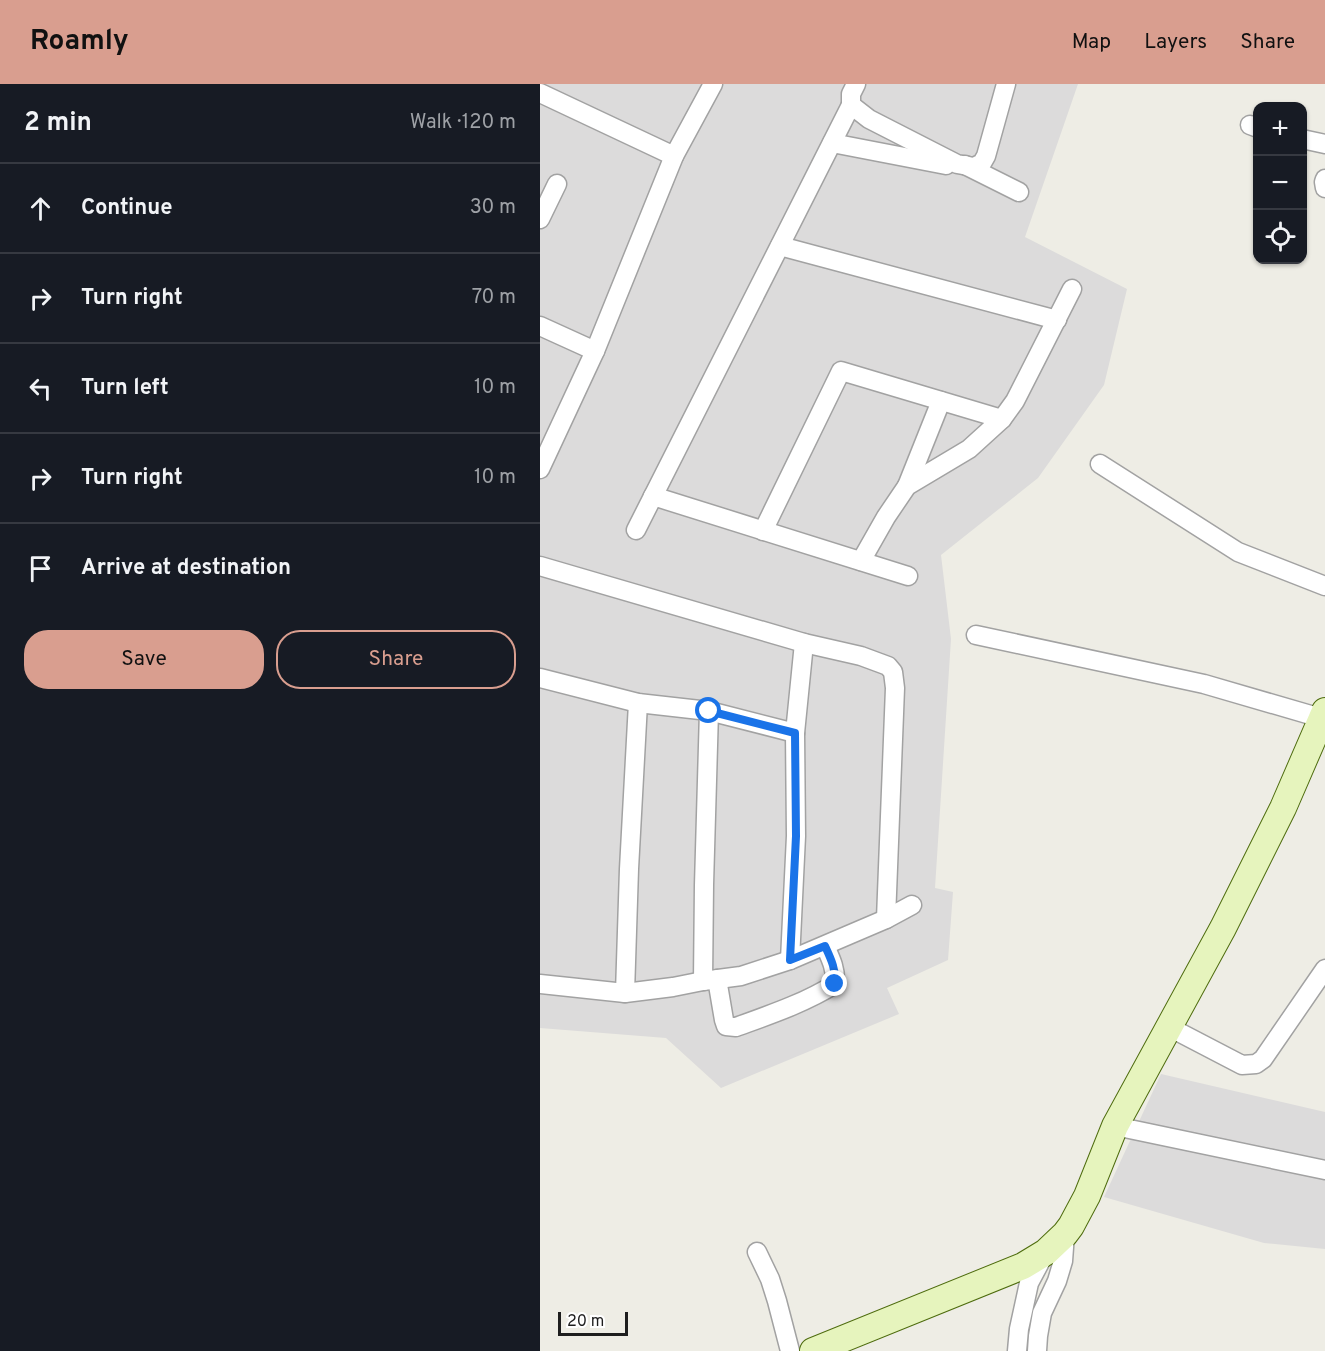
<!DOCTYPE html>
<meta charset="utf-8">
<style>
body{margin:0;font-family:Overpass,sans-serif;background:#20242c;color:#f1f3f6}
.controls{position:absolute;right:18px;top:18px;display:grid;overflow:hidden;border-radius:12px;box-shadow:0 2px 4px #0004}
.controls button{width:54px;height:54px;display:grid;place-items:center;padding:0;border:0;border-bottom:2px solid #363941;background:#171b24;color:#f1f3f6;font:30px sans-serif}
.scale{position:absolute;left:18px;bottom:15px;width:70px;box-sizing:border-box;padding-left:6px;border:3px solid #1e1e1e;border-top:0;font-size:16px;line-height:21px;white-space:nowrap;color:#1e1e1e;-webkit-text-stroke:4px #fff;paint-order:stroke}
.stop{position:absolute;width:18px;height:18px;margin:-14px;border:4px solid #1a73e8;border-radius:50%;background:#fff}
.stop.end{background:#1a73e8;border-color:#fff;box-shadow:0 2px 6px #0008}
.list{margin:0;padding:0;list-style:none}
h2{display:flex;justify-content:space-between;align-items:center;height:78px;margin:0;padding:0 24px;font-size:26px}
h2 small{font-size:20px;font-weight:400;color:#9ea1a6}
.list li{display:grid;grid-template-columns:39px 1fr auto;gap:18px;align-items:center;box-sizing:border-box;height:90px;padding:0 24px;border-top:2px solid #363941}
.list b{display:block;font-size:22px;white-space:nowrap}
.list em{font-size:20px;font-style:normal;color:#9ea1a6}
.actions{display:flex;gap:12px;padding:18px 24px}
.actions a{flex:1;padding:14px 0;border:2px solid #d99e8f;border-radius:24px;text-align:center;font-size:21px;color:#d99e8f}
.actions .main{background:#d99e8f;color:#111}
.icon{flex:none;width:33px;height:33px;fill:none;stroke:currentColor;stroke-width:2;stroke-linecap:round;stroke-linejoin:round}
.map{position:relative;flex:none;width:785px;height:1267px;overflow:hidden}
header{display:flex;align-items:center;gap:36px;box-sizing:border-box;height:84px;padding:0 30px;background:#d99e8f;color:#111}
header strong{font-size:28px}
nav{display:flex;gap:33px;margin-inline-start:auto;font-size:21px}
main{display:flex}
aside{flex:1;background:#171b24}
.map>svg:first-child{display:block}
.residential{fill:#dcdbdb}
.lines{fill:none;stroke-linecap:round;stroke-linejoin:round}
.street-casing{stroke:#a2a2a2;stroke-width:21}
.secondary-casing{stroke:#4e6c0e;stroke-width:28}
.street{stroke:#fff;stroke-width:18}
.secondary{stroke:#e6f4bd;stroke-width:26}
.route{stroke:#1a73e8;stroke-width:8}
</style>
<header>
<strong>Roamly</strong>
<nav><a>Map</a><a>Layers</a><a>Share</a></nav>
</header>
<main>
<aside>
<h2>2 min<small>Walk · 120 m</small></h2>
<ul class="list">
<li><svg class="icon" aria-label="ahead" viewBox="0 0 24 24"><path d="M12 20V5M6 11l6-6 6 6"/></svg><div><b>Continue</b></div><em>30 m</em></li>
<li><svg class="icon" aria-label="right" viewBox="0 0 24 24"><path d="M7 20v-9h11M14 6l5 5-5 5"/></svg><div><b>Turn right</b></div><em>70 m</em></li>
<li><svg class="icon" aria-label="left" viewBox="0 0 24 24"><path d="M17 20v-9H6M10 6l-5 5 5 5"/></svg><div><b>Turn left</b></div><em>10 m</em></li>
<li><svg class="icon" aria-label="right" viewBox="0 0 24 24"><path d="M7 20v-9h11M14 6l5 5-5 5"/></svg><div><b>Turn right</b></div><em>10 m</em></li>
<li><svg class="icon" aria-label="arrive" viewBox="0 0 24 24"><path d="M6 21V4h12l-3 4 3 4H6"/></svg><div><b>Arrive at destination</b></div></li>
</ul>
<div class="actions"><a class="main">Save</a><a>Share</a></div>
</aside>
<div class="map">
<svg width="785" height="1267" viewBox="0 0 785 1267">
<rect width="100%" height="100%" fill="#eeede5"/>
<g class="residential">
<path d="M 0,0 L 538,0 L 485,153 L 587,205 L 564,301 L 498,394 L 401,471 L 411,555 L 395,804 L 413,808 L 408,876 L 347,904 L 359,930 L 181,1004 L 126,954 L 0,944 Z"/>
<path d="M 621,990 L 785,1028 L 785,1165 L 724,1159 L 564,1113 Z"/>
</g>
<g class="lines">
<defs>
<g id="street">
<path d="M 316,0 L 311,10 L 311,21 L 329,35 L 417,80 L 434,83 L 442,79 L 446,72 L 466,0"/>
<path d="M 0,9 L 134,72"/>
<path d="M 710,41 L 718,44"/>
<path d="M 762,55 L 785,60"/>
<path d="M 292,59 L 406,81"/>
<path d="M 425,81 L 479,108"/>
<path d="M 785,95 L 784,98 L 785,104"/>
<path d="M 0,135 L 17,100"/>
<path d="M 240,162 L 517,236"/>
<path d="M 0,242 L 55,267 L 134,72 L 173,0"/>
<path d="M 560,380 L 698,468 L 785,502"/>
<path d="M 0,385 L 55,267"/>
<path d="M 367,402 L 401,317"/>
<path d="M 113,412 L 368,492"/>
<path d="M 96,446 L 311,21"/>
<path d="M 223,447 L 301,287 L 462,335"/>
<path d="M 321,477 L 346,433 L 367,402 L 429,365 L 462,335 L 475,317 L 532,205"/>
<path d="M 0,482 L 264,559 L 321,572 L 348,582 L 353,588 L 355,604 L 346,835"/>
<path d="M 436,551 L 664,600 L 781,634"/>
<path d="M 0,594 L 98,619 L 169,627 L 255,649"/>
<path d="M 250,876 L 256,752 L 255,649 L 264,559"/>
<path d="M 177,895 L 184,936 L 186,942 L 196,943 C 229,931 265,919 295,900 C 296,885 291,875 285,862"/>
<path d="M 163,897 L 164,801 L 169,627"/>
<path d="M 0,900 L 85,909 L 133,903 L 163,897 L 201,892 L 250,876 L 346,835 L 372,821"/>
<path d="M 85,909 L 89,785 L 98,619"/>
<path d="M 629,943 L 702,981 L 716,980 L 723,975 L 785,885"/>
<path d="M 575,1042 L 785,1086"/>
<path d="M 217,1168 L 230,1195 L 237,1217 L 250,1267"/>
<path d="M 477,1267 L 479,1245 L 489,1199 L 505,1169"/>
<path d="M 497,1267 L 498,1252 L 502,1229 L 517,1197 L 523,1177 L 525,1150"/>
</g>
<path id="secondary" d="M 273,1267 L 483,1182 L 506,1168 L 525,1150 L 531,1142 L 547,1112 L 575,1042 L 683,844 L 743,724 L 785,627"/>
</defs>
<use href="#street" class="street-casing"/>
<use href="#secondary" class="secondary-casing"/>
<use href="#street" class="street"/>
<use href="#secondary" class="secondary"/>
</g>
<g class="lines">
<path class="route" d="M 169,627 L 255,649 L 256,752 L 250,876 L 285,862 C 291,875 296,885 295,900"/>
</g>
</svg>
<div class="controls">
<button>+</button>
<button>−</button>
<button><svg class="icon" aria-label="locate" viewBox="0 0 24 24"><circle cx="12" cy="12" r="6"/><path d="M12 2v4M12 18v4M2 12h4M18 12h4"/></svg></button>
</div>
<div class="scale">20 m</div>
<div class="stop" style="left:169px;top:627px"></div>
<div class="stop end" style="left:295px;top:900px"></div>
</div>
</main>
